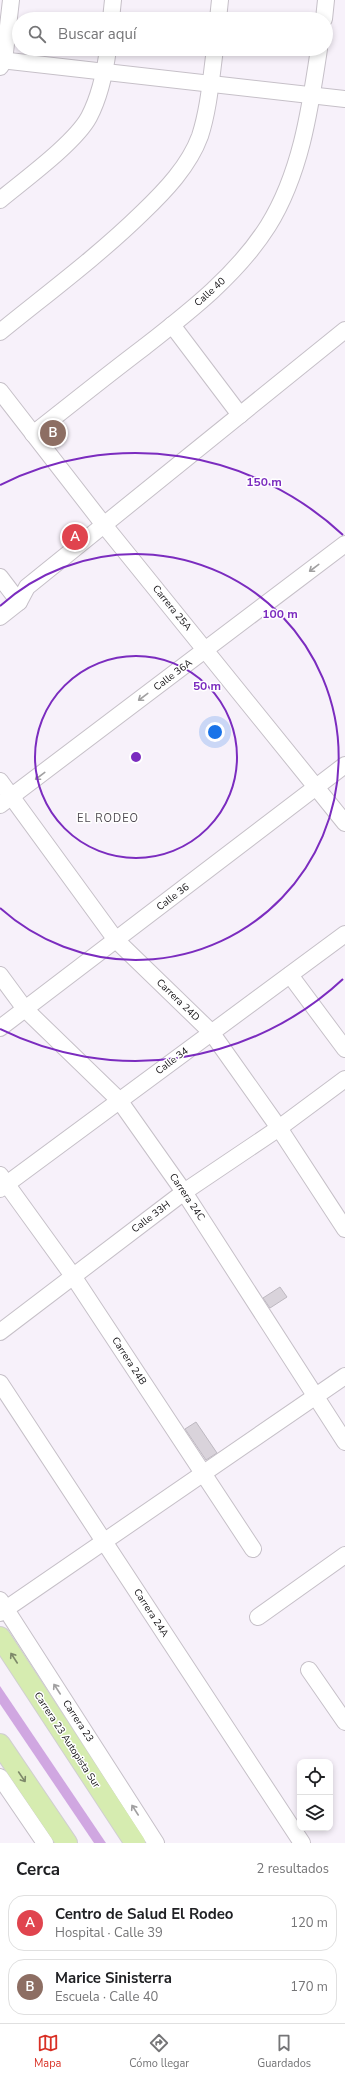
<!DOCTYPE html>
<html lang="es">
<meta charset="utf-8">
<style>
body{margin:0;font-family:"Nunito Sans",sans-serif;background:#f6f6f6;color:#202124}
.controls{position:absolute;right:12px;bottom:12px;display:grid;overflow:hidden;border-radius:8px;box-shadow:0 2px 6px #0003}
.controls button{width:36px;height:36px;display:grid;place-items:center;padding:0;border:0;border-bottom:1px solid #e0e0e0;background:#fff;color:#202124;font:20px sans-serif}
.you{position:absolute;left:215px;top:732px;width:14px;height:14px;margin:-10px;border:3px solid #fff;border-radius:50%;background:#1a73e8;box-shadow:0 0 0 6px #1a73e833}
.badge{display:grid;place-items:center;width:26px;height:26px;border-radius:50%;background:#d93025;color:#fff;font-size:13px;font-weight:700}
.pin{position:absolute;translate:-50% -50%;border:2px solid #fff;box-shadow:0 1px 4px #0006}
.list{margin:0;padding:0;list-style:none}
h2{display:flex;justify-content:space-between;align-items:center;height:52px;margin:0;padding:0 16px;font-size:17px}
h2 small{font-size:13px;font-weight:400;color:#757577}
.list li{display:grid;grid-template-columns:26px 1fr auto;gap:12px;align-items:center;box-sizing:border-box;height:56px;margin:0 8px 8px;padding:0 8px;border:1px solid #e0e0e0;border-radius:16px}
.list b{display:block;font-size:15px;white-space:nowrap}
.list p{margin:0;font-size:13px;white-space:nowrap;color:#757577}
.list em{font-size:13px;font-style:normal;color:#757577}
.icon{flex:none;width:22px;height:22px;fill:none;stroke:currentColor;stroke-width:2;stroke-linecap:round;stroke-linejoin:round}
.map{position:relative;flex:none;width:345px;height:1843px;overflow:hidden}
.search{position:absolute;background:#fff;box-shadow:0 2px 6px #0003;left:12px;right:12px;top:12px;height:44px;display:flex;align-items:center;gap:10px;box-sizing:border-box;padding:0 14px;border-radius:22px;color:#757577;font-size:15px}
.sheet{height:180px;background:#fff}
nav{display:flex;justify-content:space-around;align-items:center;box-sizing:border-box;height:56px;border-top:1px solid #e0e0e0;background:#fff;font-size:11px;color:#757577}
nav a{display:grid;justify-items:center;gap:2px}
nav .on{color:#d93025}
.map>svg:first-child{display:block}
.water{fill:#d0a7e1}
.building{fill:#d9d3db;stroke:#bdb8c0}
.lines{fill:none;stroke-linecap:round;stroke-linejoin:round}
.minor-casing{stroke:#c6c0c8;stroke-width:18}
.major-casing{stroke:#d0cfd0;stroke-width:22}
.minor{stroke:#fff;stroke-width:16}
.major{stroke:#d6ecb0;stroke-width:20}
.oneway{stroke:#a1a0a1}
.oneway2{stroke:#7e896a}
.ring{fill:none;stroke:#7b2cbf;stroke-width:2}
.labels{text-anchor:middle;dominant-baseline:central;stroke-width:3;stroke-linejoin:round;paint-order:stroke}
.street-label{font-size:10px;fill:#131114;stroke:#fff}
.neighbourhood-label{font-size:11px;letter-spacing:1px;fill:#4c474e;stroke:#fff}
.centre{fill:#7b2cbf;stroke:#fff;stroke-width:2}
.ring-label{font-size:12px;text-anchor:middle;font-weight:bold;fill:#7b2cbf;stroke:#fff;stroke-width:3;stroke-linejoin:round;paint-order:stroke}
</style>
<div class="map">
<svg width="345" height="1843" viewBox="0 0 345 1843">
<rect width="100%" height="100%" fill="#f7f1fa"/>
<path class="water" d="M 0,1686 L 106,1843 L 94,1843 L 0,1704 Z"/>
<g class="building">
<path d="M 280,1287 L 287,1297 L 270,1308 L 263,1298 Z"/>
<path d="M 196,1422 L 217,1453 L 206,1460 L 185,1429 Z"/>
</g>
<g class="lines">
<defs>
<g id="minor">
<path d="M 111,19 L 113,0"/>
<path d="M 218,19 L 220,0"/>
<path d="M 324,19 L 326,0"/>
<path d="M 0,60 L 345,99"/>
<path d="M 0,67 L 4,61 L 11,0"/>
<path d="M 0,200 C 24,180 75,143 89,117 C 100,96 105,72 108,49"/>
<path d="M 172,325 L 240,415"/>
<path d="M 0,332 C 48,293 98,256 142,213 C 165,191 189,166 200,136 C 209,108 211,78 215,49"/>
<path d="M 0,391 L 104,525 L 345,823"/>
<path d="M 33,434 C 70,405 106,376 143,348 C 189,312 237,275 268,226 C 301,173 310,109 319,49"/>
<path d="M 0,577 L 19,602"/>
<path d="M 0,617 L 19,602 L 27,587 L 345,330"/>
<path d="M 0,781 L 116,940 L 211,1032 L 279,1128 L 345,1229"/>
<path d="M 0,805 L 345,544"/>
<path d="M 0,975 L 25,1009 L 119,1100 L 184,1192 L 345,1442"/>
<path d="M 290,975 L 345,1049"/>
<path d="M 0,1028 L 345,765"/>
<path d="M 0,1175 L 73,1276 L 253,1549"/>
<path d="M 0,1189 L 345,934"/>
<path d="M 0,1332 L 184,1192 L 279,1128 L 345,1079"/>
<path d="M 0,1383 L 302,1843"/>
<path d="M 0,1600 L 156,1843"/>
<path d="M 0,1613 L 345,1376"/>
<path d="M 258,1617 L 345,1555"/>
<path d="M 309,1670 L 345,1722"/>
<path d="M 0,1777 L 45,1843"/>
</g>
<g id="major">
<path d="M 0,1637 L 135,1843"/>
<path d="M 0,1744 L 67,1843"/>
</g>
</defs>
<use href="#minor" class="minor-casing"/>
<use href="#major" class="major-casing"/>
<use href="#minor" class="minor"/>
<use href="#major" class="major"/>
</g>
<defs><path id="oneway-shaft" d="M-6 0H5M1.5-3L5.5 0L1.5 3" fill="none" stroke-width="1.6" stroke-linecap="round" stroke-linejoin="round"/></defs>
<g class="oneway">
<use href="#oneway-shaft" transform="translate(314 568) rotate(143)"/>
<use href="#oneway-shaft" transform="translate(143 697) rotate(143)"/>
<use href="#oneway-shaft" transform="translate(40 776) rotate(143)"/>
<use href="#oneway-shaft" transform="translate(57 1689) rotate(-123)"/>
<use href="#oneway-shaft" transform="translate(135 1810) rotate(-123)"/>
</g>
<g class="oneway2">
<use href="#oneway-shaft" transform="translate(14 1658) rotate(-123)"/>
<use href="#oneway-shaft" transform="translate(22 1777) rotate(56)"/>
</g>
<g class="ring">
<circle cx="136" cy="757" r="101"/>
<path d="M0 606A203 203 0 1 1 0 908"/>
<path d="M343 979A304 304 0 0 1 0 1029M0 485A304 304 0 0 1 343 535"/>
</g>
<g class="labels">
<g class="street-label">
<text transform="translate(210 292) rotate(-42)">Calle 40</text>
<text transform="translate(172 608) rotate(51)">Carrera 25A</text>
<text transform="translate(173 675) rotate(-37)">Calle 36A</text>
<text transform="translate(173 897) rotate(-37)">Calle 36</text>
<text transform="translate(178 1000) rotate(44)">Carrera 24D</text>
<text transform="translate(172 1061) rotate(-37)">Calle 34</text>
<text transform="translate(187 1197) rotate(56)">Carrera 24C</text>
<text transform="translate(151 1217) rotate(-37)">Calle 33H</text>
<text transform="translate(129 1361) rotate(57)">Carrera 24B</text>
<text transform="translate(151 1613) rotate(57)">Carrera 24A</text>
<text transform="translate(78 1721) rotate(57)">Carrera 23</text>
<text transform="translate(67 1740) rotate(57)">Carrera 23 Autopista Sur</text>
</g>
<g class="neighbourhood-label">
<text x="108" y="818">EL RODEO</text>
</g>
</g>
<circle cx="136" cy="757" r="6" class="centre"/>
<g class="ring-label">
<text x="264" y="486">150 m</text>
<text x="280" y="618">100 m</text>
<text x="207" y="690">50 m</text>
</g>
</svg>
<div class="controls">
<button><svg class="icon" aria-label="locate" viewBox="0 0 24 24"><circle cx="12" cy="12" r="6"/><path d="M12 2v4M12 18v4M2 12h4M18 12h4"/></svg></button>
<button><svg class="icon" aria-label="layers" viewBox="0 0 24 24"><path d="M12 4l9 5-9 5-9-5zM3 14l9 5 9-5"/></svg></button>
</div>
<div class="you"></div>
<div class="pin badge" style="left:75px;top:537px;background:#e0444e">A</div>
<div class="pin badge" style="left:53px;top:433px;background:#8d6e63">B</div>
<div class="search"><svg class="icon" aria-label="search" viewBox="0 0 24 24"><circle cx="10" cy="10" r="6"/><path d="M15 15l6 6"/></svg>Buscar aquí</div>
</div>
<section class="sheet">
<h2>Cerca<small>2 resultados</small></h2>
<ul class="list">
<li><span class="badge" style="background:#e0444e">A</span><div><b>Centro de Salud El Rodeo</b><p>Hospital · Calle 39</p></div><em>120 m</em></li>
<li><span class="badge" style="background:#8d6e63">B</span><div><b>Marice Sinisterra</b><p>Escuela · Calle 40</p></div><em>170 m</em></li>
</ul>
</section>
<nav>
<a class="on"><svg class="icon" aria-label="map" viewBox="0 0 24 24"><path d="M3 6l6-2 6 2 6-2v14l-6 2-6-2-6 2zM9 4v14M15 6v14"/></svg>Mapa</a>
<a><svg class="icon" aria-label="directions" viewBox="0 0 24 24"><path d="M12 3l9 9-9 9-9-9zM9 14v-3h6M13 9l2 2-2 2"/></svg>Cómo llegar</a>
<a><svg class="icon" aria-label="saved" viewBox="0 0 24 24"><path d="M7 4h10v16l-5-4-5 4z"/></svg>Guardados</a>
</nav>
